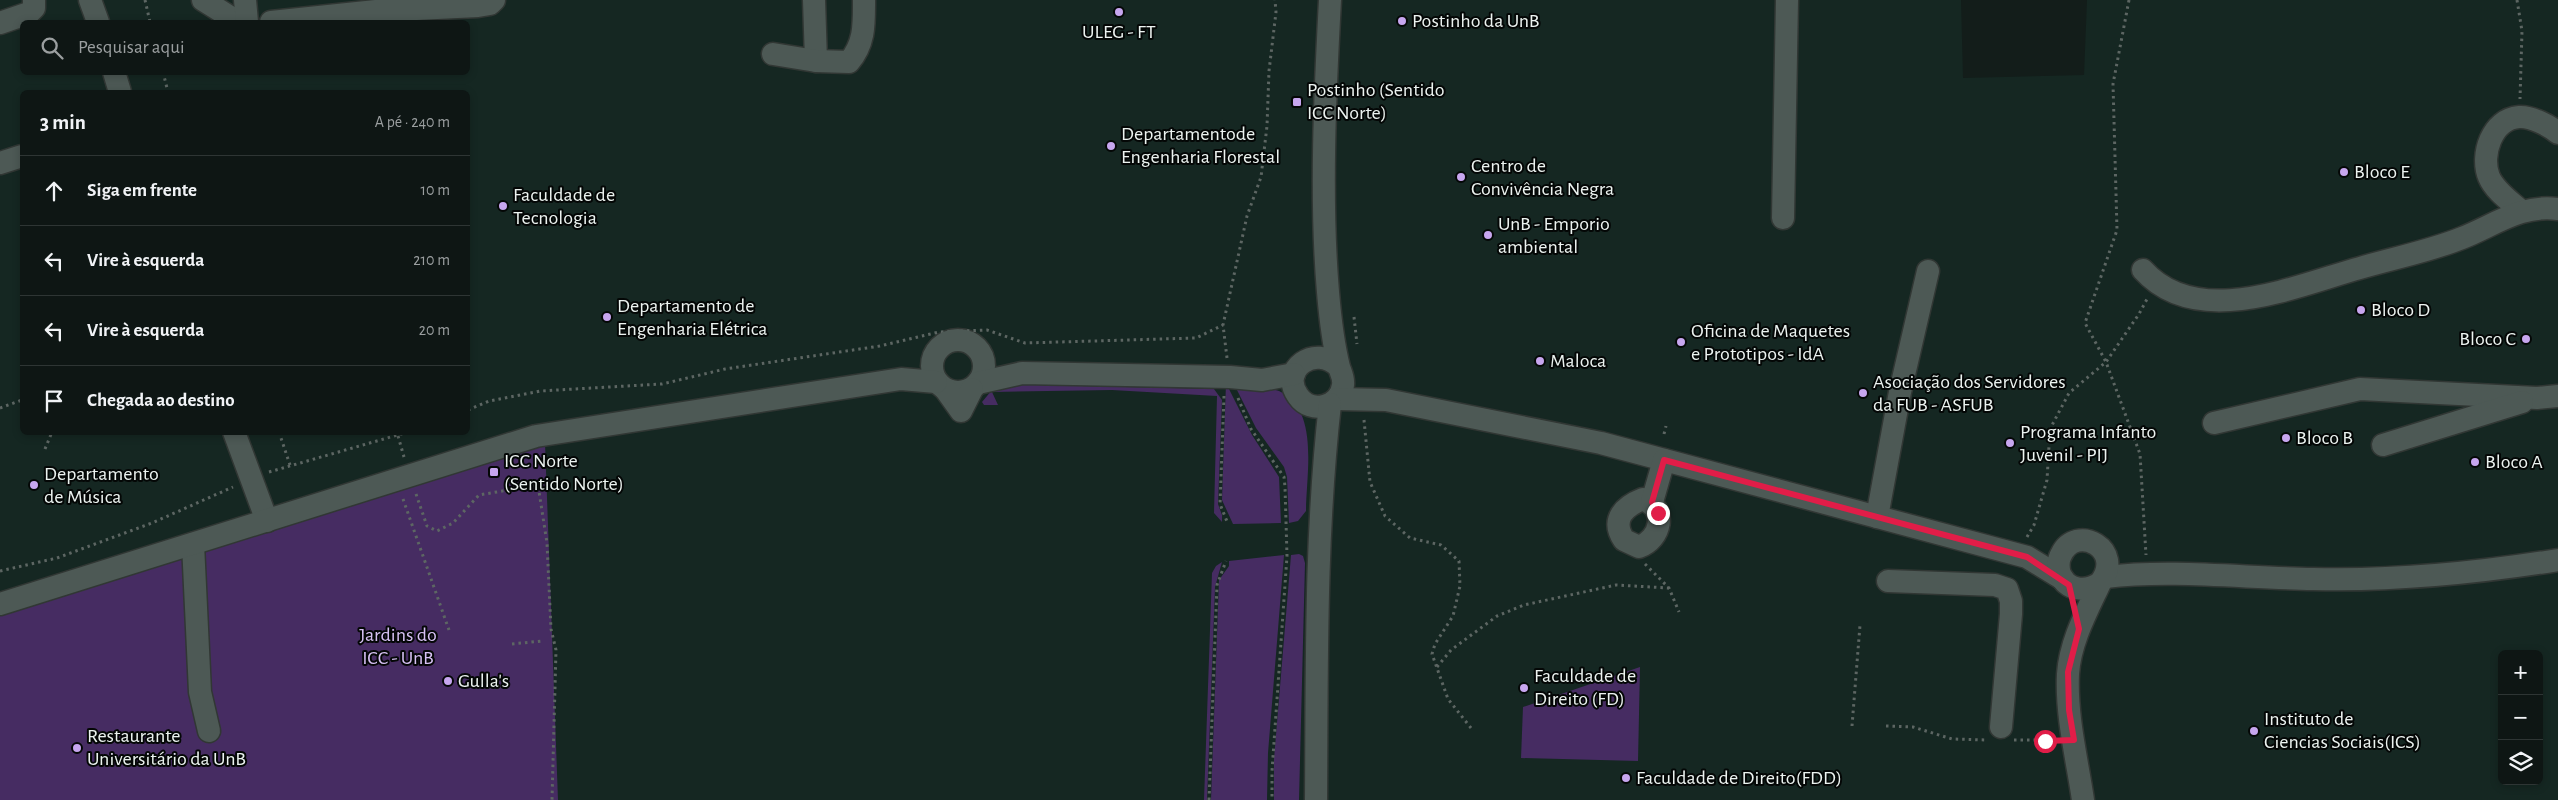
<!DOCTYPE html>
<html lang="pt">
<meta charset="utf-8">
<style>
body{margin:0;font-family:"Alegreya Sans",sans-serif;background:#1c2322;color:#f1f3f6}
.controls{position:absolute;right:15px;bottom:15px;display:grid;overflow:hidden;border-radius:8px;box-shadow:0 2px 8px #0003}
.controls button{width:45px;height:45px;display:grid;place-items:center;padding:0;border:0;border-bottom:1px solid #2e3534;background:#0e1614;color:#f1f3f6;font:25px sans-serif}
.stop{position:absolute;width:15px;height:15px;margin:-11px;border:4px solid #e11d48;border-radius:50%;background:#fff}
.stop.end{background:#e11d48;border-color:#fff;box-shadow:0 1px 5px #0008}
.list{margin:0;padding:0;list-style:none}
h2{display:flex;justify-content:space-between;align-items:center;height:65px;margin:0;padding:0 20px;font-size:21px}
h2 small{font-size:16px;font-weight:400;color:#9b9fa0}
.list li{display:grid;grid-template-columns:32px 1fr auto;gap:15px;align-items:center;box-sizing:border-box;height:70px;padding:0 20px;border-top:1px solid #2e3534}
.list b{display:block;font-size:19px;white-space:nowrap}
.list em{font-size:16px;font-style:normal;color:#9b9fa0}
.icon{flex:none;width:28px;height:28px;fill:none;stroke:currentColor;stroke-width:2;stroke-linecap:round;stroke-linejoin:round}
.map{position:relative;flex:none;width:2558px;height:800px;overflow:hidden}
.search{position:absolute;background:#0e1614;box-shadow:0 2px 8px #0003;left:20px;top:20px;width:450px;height:55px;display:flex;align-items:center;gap:12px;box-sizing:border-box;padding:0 18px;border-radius:8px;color:#9b9fa0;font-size:19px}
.panel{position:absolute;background:#0e1614;box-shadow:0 2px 8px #0003;left:20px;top:90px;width:450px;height:345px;border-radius:8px}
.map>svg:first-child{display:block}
.built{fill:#152722;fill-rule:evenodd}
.green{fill:#462c62}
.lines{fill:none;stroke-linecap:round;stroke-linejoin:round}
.minor-casing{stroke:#313734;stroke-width:25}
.path{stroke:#5d6663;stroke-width:3;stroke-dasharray:2.5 4;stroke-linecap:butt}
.minor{stroke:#4d5955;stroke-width:22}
.route{stroke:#e11d48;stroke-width:6}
.poi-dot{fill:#c7a6ef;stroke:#040706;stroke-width:2}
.labels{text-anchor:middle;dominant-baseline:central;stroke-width:4;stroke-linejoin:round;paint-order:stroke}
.poi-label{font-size:20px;fill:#ecf3f0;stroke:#040706;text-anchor:start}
.park-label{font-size:20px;fill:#d7c1f4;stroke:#040706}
</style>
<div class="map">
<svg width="2558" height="800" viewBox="0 0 2558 800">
<rect width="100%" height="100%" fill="#131d1a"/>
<path class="built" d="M 0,0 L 1961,0 L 1963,78 L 2084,75 L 2087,0 L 2558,0 L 2558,800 L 0,800 ZM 22,22 L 468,22 L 468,72 L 22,72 ZM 22,92 L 468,92 L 468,432 L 22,432 ZM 2502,654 L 2539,654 L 2539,781 L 2502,781 Z"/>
<g class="green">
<path d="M 1226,383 L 1252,435 L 1279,477 L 1281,523 L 1233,524 L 1222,500 Z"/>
<path d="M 997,384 L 1214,389 L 1222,400 L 1218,504 L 1222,515 L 1222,522 L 1214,513 L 1217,396 L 1112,390 L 992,392 L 998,405 L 984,405 L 982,402 Z"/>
<path d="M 1234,384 C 1248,386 1266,386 1279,391 C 1320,409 1306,475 1306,511 L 1298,521 L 1289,523 L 1287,477 L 1284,467 L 1256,428 Z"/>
<path d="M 545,443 L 558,800 L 0,800 L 0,604 Z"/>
<path d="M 1299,554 L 1303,556 L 1305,563 L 1299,800 L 1274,800 L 1274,759 L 1291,555 Z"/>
<path d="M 1284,555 L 1268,753 L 1267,800 L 1211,800 L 1219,580 L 1229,566 L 1229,561 Z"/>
<path d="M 1222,562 L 1215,587 L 1207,800 L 1204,800 L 1212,573 L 1216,566 Z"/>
<path d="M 1640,667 L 1638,761 L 1521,758 L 1523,707 Z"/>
</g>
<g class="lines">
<defs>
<g id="minor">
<path d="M 90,0 L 98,22"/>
<path d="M 203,0 L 238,22"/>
<path d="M 245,0 L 247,22"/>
<path d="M 814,0 L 816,61"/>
<path d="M 1330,0 C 1325,93 1320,199 1328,292 C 1330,316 1333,343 1339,367 C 1341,373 1344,378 1343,385 C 1340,407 1311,415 1298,396 C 1279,370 1315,343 1339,367"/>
<path d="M 271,22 L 376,11 L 478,6 L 490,4 L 494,0"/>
<path d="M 0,23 L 29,13 L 34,8 L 34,0"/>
<path d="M 773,54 L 816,61 L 849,62 C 865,43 864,24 864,0"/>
<path d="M 114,72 L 120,92"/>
<path d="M 0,163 L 22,156"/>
<path d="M 2521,211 C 2510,201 2495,191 2489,177 C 2480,155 2492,119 2519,117 C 2531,116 2550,126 2558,133"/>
<path d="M 1783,218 L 1787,0"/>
<path d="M 2143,270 C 2197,330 2295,286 2360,268 C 2394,258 2430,251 2462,238 C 2495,225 2521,204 2558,209"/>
<circle cx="958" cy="366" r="26"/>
<path d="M 978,383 L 1022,373 L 1230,377 L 1262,380 L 1294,374"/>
<path d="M 946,390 L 961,411 L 972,389"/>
<path d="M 1337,399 L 1386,400 L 1601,443 L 2027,557 L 2063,579"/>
<path d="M 2214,423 L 2360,389 L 2537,398 L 2558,396"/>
<path d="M 234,432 L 267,521"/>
<path d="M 2383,445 L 2522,402"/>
<path d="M 1643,499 C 1668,509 1661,539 1639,547 L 1624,540 C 1610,519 1625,506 1643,499 Z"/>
<path d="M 1652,502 L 1664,460"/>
<path d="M 1877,517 L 1900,392 L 1928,271"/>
<path d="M 193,544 L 200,692 L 209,731"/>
<path d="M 2105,577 C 2173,569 2244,578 2313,579 C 2395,581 2477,573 2558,560"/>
<path d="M 1888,581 L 1995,585 L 2007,589 L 2011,601 L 2011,614 L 2001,727"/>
<path d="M 0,604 L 536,436 L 901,379 L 936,382"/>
<path d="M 1316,800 C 1317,668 1315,536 1330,404"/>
<path d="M 2083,800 C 2077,759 2066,716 2068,674 C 2070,642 2087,611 2100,583 C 2126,550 2076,522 2061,555 C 2058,560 2058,568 2060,574 C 2067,591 2086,592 2100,583"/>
</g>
</defs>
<use href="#minor" class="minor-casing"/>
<g class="path">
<path d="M 145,0 L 150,22"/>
<path d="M 2129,0 L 2113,84 L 2117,230 L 2085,323 L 2106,362 L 2140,454 L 2146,555"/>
<path d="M 2517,0 L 2522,31 L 2520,99"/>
<path d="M 163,72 L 168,92"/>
<path d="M 1354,317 L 1357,344"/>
<path d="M 1227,358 L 1223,325 L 1247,216 L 1261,177 L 1267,126 L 1269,71 L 1276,12 L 1275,0"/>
<path d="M 1224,396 L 1220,504 L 1228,524"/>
<path d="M 1238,398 L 1251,429 L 1284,477 L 1285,487 L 1287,556 L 1272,771 L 1272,800"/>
<path d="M 0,408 L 22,400"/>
<path d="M 468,410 L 489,401 L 541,391 L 662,384 L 725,369 L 880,346 L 939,332 L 987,330 L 1025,343 L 1196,338 L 1223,325"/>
<path d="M 1364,420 L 1370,482 L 1385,516 L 1410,538 L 1441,545 L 1459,561 L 1460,586 L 1453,616 L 1435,644 L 1432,654 L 1448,699 L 1471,728"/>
<path d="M 279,432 L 290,465"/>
<path d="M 1664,434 L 1666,426"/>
<path d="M 398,436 L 404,457"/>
<path d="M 45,449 L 52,432"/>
<path d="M 269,472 L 408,432"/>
<path d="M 416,494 L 427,526 L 437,531 L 453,523 L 479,495 L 538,485 L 547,543 L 551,629 L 556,650 L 552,800"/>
<path d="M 403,499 L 449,630"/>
<path d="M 2027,537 L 2034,525 L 2047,480 L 2050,429 L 2069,393 L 2106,362 L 2139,314 L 2147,299"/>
<path d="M 1645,564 L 1669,588 L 1679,612"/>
<path d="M 0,571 L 57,558 L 152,523 L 233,487"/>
<path d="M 512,644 L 542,641"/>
<path d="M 1437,667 L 1451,650 L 1497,616 L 1524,605 L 1616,585 L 1669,588"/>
<path d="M 1852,726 L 1860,625"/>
<path d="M 1886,726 L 1913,727 L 1952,739 L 1986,740"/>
<path d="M 2014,740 L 2053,740"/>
<path d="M 1209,800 L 1217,585 L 1226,561"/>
</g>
<use href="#minor" class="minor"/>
</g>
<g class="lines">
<path class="route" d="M 1658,513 L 1652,502 L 1664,460 L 2027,557 L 2069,585 L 2079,629 L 2068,672 L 2069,710 L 2074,740 L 2045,741"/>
</g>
<g class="poi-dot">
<circle cx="1119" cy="12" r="5"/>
<circle cx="1402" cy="21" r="5"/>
<rect x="1292" y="97" width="10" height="10" rx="2.5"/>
<circle cx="1111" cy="146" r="5"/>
<circle cx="2344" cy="172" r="5"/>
<circle cx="1461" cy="177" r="5"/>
<circle cx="503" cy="206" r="5"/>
<circle cx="1488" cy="235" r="5"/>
<circle cx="2361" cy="310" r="5"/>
<circle cx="607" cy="317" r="5"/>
<circle cx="2526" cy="339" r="5"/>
<circle cx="1681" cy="342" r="5"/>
<circle cx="1540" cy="361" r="5"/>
<circle cx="1863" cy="393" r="5"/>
<circle cx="2286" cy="438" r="5"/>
<circle cx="2010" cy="443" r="5"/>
<circle cx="2475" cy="462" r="5"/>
<rect x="489" y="467" width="10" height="10" rx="2.5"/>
<circle cx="34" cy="485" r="5"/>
<circle cx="448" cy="681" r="5"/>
<circle cx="1524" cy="688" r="5"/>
<circle cx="2254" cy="731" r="5"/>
<circle cx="77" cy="748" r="5"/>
<circle cx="1626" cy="778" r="5"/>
</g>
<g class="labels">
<g class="poi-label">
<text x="1412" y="21">Postinho da UnB</text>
<text x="1119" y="32" text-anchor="middle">ULEG - FT</text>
<text x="1307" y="90">Postinho (Sentido<tspan x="1307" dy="23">ICC Norte)</tspan></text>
<text x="1121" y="134">Departamentode<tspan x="1121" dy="23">Engenharia Florestal</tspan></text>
<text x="1471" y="166">Centro de<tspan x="1471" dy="23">Convivência Negra</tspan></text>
<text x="2354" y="172">Bloco E</text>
<text x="513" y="195">Faculdade de<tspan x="513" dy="23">Tecnologia</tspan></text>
<text x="1498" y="224">UnB - Emporio<tspan x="1498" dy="23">ambiental</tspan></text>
<text x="617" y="306">Departamento de<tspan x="617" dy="23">Engenharia Elétrica</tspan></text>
<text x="2371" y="310">Bloco D</text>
<text x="1691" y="331">Oficina de Maquetes<tspan x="1691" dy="23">e Prototipos - IdA</tspan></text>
<text x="2516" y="339" text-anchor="end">Bloco C</text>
<text x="1550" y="361">Maloca</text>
<text x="1873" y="382">Asociação dos Servidores<tspan x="1873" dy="23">da FUB - ASFUB</tspan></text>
<text x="2020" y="432">Programa Infanto<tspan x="2020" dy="23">Juvenil - PIJ</tspan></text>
<text x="2296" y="438">Bloco B</text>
<text x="504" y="461">ICC Norte<tspan x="504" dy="23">(Sentido Norte)</tspan></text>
<text x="2485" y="462">Bloco A</text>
<text x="44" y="474">Departamento<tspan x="44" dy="23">de Música</tspan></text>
<text x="1534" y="676">Faculdade de<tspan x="1534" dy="23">Direito (FD)</tspan></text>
<text x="458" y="681">Gulla's</text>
<text x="2264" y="719">Instituto de<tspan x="2264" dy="23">Ciencias Sociais(ICS)</tspan></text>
<text x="87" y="736">Restaurante<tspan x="87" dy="23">Universitário da UnB</tspan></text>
<text x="1636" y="778">Faculdade de Direito(FDD)</text>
</g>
<g class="park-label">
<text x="398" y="635">Jardins do<tspan x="398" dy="23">ICC - UnB</tspan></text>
</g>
</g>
</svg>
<div class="controls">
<button>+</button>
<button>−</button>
<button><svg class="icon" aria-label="layers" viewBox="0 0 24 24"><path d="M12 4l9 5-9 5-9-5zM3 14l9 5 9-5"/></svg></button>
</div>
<div class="stop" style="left:2045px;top:741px"></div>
<div class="stop end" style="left:1658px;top:513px"></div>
<div class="search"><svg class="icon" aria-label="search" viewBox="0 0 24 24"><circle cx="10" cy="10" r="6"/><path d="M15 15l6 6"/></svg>Pesquisar aqui</div>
<section class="panel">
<h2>3 min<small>A pé · 240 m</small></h2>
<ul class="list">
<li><svg class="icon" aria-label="ahead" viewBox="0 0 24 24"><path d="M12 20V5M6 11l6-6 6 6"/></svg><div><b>Siga em frente</b></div><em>10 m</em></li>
<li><svg class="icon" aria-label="left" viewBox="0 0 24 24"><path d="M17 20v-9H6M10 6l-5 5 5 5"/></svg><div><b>Vire à esquerda</b></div><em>210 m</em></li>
<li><svg class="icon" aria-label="left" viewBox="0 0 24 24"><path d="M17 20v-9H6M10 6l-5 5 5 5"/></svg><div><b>Vire à esquerda</b></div><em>20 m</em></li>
<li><svg class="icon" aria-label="arrive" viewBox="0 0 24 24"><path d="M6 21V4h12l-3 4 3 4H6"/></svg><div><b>Chegada ao destino</b></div></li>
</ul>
</section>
</div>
